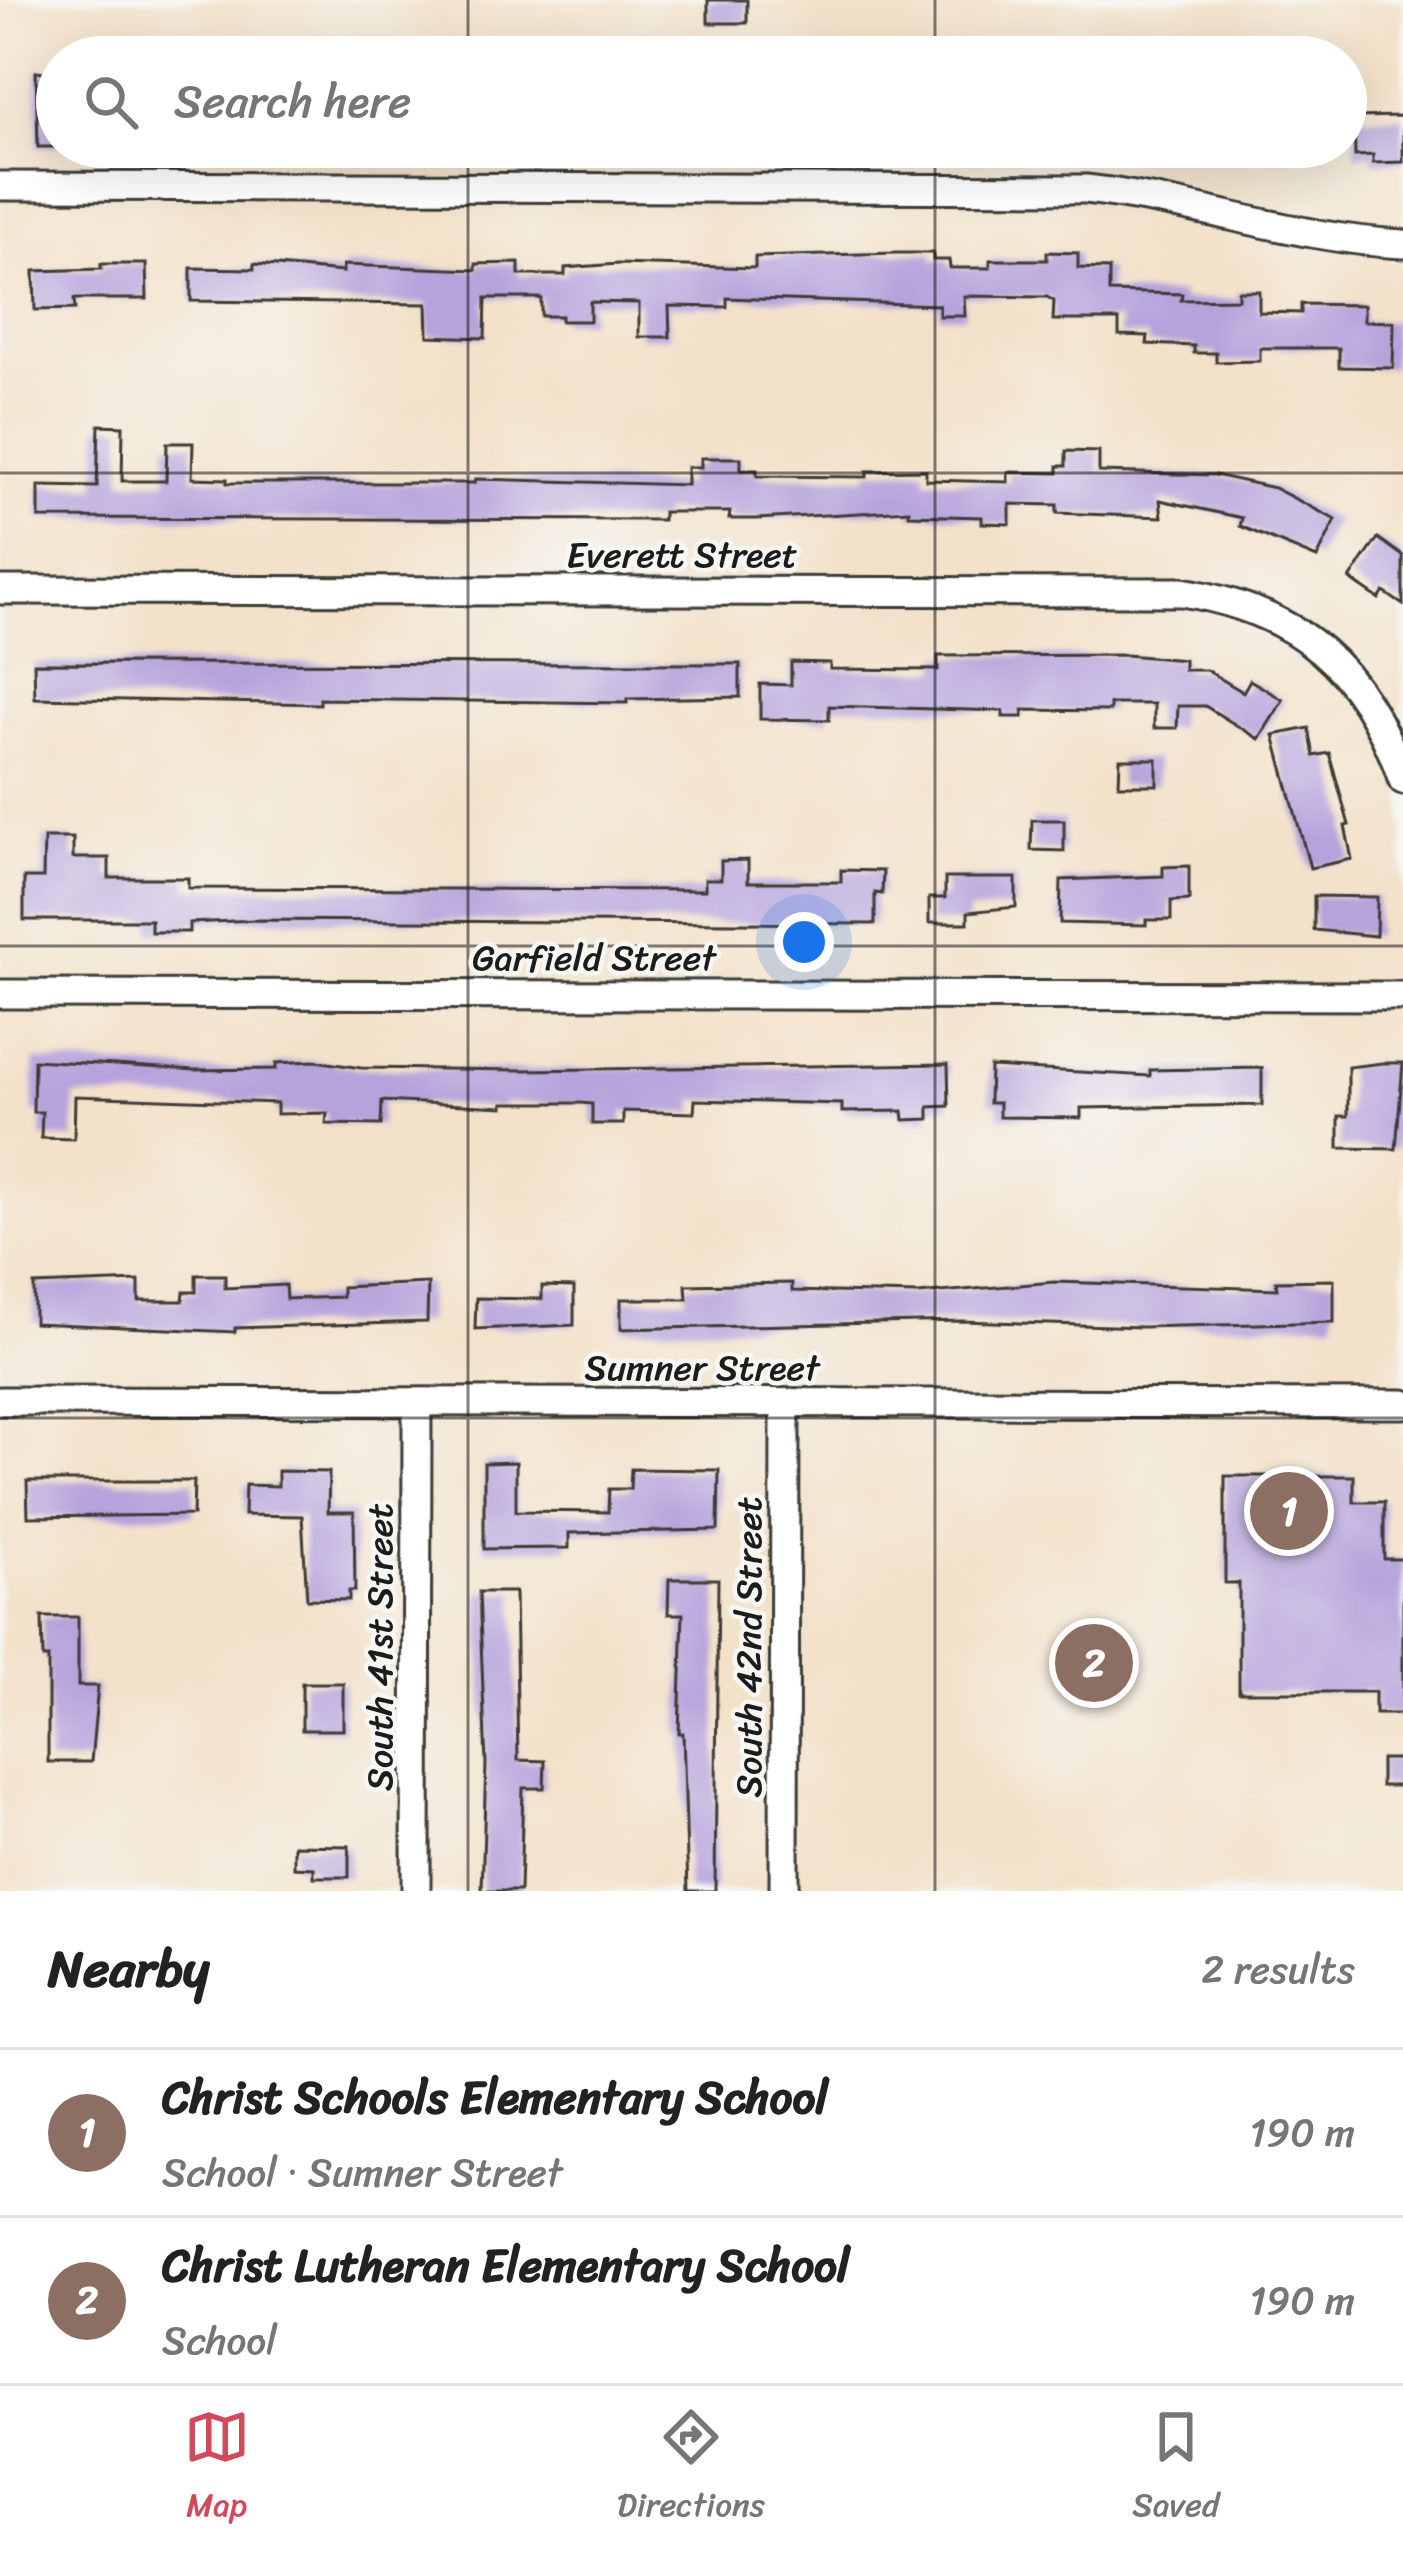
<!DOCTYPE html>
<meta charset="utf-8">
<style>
body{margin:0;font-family:Sriracha,sans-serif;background:#f2f2f2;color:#222}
.you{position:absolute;left:804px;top:942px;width:42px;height:42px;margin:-30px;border:9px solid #fff;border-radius:50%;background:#1a73e8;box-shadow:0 0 0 18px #1a73e833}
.badge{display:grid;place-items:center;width:78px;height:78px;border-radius:50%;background:#d1495b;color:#fff;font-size:39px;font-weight:700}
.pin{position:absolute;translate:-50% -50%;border:6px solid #fff;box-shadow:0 3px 12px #0006}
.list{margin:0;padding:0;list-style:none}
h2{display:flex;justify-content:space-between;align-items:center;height:156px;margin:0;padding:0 48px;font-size:51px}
h2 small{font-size:39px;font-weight:400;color:#767676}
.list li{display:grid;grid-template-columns:78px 1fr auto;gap:36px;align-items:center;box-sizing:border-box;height:168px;padding:0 48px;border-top:3px solid #e0e0e0}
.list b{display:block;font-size:45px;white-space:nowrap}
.list p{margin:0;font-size:39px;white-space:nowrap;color:#767676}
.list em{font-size:39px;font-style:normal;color:#767676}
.icon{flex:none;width:66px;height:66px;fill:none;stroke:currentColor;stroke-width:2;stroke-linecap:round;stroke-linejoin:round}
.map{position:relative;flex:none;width:1403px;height:1891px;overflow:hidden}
.search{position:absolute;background:#fff;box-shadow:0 12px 48px #0002;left:36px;right:36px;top:36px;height:132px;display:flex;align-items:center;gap:30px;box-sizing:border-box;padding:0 42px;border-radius:66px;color:#767676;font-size:45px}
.sheet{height:492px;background:#fff}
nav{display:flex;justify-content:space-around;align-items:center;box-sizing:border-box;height:168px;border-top:3px solid #e0e0e0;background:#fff;font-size:33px;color:#767676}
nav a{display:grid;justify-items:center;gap:6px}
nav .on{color:#d1495b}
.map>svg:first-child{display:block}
.building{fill:#b5a3dc}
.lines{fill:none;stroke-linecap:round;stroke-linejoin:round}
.minor-casing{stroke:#3c3a36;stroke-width:33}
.minor{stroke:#fff;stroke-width:27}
.grid{fill:none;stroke:#1c1c1c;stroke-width:3;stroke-opacity:0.55}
.labels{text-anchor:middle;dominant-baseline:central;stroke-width:9;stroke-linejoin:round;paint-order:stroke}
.street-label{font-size:36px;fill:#1c1c1c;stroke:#f6f6f2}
</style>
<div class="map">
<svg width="1403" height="1891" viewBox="0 0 1403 1891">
<rect width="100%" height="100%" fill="#f6f6f2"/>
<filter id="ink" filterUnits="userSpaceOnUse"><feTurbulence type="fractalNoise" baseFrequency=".00833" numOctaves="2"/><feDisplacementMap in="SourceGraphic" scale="24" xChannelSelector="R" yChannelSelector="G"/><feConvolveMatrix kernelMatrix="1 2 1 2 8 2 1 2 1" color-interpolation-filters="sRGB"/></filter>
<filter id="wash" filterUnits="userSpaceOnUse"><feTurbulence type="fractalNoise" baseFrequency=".004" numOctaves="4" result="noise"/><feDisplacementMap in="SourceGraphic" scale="48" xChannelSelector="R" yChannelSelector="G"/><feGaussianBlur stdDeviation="2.7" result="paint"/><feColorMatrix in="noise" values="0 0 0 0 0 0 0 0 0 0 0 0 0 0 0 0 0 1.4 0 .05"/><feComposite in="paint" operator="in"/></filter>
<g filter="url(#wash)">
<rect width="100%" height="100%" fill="#f3e1c9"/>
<g id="blocks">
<g class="building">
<rect x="708" y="0" width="39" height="23"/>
<path d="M 57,71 L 57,147 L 38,147 L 36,72 Z"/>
<path d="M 1403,116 L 1403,162 L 1373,163 L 1373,155 L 1355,156 L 1354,117 Z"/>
<path d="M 1047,252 L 1078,253 L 1078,268 L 1109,269 L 1109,292 L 1182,294 L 1181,300 L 1238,299 L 1238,291 L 1259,291 L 1259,312 L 1301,313 L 1301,304 L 1364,305 L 1364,321 L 1394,322 L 1393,368 L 1339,367 L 1339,348 L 1260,348 L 1260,361 L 1216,362 L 1216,353 L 1194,353 L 1194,346 L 1147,344 L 1148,336 L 1119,335 L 1119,320 L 1053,320 L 1054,301 L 1047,297 L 964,296 L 965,316 L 939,316 L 939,305 L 727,298 L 727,307 L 669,306 L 670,337 L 639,337 L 639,303 L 590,302 L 590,321 L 561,321 L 561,316 L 541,316 L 541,298 L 486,298 L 485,338 L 428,336 L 427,304 L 191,301 L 191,268 L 254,269 L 254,264 L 343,272 L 343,265 L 476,270 L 476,264 L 519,263 L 519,275 L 565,275 L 565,268 L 618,264 L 755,268 L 755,257 L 897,253 L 933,253 L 933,260 L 949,260 L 950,268 L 990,268 L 990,260 L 1047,260 Z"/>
<path d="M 101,264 L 146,264 L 147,299 L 74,299 L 75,309 L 35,310 L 34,271 L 101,269 Z"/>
<path d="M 99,425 L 123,426 L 122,481 L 166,481 L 167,443 L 193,443 L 192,478 L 227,479 L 227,483 L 474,483 L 475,479 L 687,485 L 687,467 L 701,467 L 701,458 L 741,458 L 741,470 L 757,470 L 757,476 L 867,477 L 867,471 L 926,470 L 926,480 L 1008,482 L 1008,472 L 1058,473 L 1058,466 L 1066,466 L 1066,451 L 1099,452 L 1099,472 L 1215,475 L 1274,488 L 1336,520 L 1317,558 L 1240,526 L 1242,518 L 1160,500 L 1162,517 L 1057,513 L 1057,505 L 1010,504 L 1010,524 L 982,523 L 982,517 L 909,515 L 909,510 L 757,519 L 729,519 L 730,512 L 663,512 L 663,520 L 39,518 L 39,486 L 97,487 Z"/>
<path d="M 1378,538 L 1403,556 L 1403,605 L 1384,592 L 1379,599 L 1350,579 Z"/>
<path d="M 1125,655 L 1184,660 L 1184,670 L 1206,670 L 1243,692 L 1250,680 L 1283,700 L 1259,739 L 1205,706 L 1178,706 L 1177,728 L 1154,728 L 1154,704 L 1110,704 L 1110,711 L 1023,710 L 1023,717 L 1003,717 L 1003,711 L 829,706 L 829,720 L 760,719 L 760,684 L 791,685 L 791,662 L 830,663 L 830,669 L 938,670 L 938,656 Z"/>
<path d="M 34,663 L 740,664 L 740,697 L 627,699 L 627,703 L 320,699 L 320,704 L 35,698 Z"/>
<path d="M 1309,728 L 1314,756 L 1329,753 L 1349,825 L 1345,826 L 1352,859 L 1310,868 L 1274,735 Z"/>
<path d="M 1120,759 L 1157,759 L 1157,785 L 1119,785 Z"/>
<path d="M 1032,820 L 1064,820 L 1064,851 L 1031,850 Z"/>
<path d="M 44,838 L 73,838 L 73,858 L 109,858 L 109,878 L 188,878 L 188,888 L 705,890 L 705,879 L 721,879 L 721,861 L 748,860 L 748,882 L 841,882 L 841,870 L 883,871 L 882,894 L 875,893 L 875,924 L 256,920 L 189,923 L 189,932 L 151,932 L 151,920 L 24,920 L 24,878 L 43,878 Z"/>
<path d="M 1189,866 L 1189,900 L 1171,901 L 1171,920 L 1146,920 L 1146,925 L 1060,923 L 1061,880 L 1163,876 L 1163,867 Z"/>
<path d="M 945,878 L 1016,878 L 1016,907 L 968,912 L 968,923 L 929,923 L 929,898 L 945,898 Z"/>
<path d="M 1314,896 L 1377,897 L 1376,936 L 1314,930 Z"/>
<path d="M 34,1060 L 195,1070 L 276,1069 L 276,1063 L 315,1061 L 361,1068 L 523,1070 L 948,1064 L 949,1106 L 929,1107 L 929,1119 L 904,1120 L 903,1111 L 842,1112 L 842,1104 L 695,1100 L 694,1113 L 623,1111 L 623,1124 L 592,1124 L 592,1104 L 581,1103 L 503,1103 L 503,1107 L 382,1101 L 381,1125 L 326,1124 L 327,1113 L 277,1114 L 277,1103 L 75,1096 L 74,1139 L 41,1138 L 42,1112 L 33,1112 Z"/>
<path d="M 1383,1063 L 1403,1063 L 1396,1149 L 1339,1148 L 1339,1116 L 1348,1116 L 1348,1067 Z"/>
<path d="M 990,1067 L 1150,1076 L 1150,1070 L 1262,1068 L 1262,1105 L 1081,1108 L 1081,1118 L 999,1117 L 999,1103 L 989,1103 Z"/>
<path d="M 196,1275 L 225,1275 L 225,1288 L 285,1285 L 286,1299 L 342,1297 L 342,1287 L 428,1283 L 427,1322 L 235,1328 L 235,1332 L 34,1323 L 34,1285 L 139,1281 L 139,1301 L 183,1301 L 184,1292 L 196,1292 Z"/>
<path d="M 1334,1280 L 1334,1322 L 1142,1327 L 961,1321 L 621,1329 L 621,1299 L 687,1299 L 686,1285 L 792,1283 L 792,1291 L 918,1294 L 1054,1282 L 1277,1289 L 1276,1281 Z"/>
<path d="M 542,1286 L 574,1287 L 574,1325 L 475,1329 L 476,1298 L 542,1299 Z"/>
<path d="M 516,1462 L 516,1511 L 608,1512 L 609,1489 L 630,1489 L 631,1469 L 719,1470 L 718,1530 L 569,1533 L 569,1548 L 484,1549 L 484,1463 Z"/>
<path d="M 278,1471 L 329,1472 L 328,1512 L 354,1512 L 355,1591 L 349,1591 L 349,1600 L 307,1599 L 302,1516 L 244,1515 L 245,1485 L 278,1486 Z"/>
<path d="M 1225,1476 L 1354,1476 L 1354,1502 L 1384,1502 L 1384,1559 L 1403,1559 L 1403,1714 L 1375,1714 L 1375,1692 L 1239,1692 L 1239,1583 L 1225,1583 Z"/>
<path d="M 27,1481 L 194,1481 L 193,1515 L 28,1517 Z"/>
<path d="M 669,1579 L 718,1579 L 715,1891 L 688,1891 L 683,1733 L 679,1733 L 683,1614 L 668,1614 Z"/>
<path d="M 479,1592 L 515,1592 L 518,1760 L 545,1761 L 544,1788 L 523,1788 L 520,1891 L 482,1891 L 486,1764 Z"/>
<path d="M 42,1617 L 78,1617 L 78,1686 L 98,1686 L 91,1762 L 48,1762 L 48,1658 L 43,1658 Z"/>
<rect x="302" y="1683" width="41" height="47"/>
<rect x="1381" y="1759" width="22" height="27"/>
<path d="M 294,1845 L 349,1846 L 349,1877 L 314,1877 L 314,1868 L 294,1867 Z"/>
</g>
</g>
</g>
<g filter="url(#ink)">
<use href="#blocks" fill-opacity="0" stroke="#3c3a36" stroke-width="3"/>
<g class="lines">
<defs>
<g id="minor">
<path d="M 0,186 L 1086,189 C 1193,201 1295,239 1403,244"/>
<path d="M 0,590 L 1182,592 C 1300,611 1364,668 1403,780"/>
<path d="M 0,994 L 1403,996"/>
<path d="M 0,1401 L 1403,1404"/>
<path d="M 416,1891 L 417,1403"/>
<path d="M 784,1891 L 785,1404"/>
</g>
</defs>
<use href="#minor" class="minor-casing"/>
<use href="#minor" class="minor"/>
</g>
</g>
<path class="grid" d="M 468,0 L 468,57M 935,0 L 935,57M 468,147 L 468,1891M 935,147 L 935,1891M 0,473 L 1403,473M 0,946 L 1403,946M 0,1418 L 1403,1418"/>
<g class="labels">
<g class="street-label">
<text x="682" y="555">Everett Street</text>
<text x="594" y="958">Garfield Street</text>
<text x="702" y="1368">Sumner Street</text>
<text transform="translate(380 1647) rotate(-90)">South 41st Street</text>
<text transform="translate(749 1647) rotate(-90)">South 42nd Street</text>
</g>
</g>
</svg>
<div class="you"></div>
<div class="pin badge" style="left:1289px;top:1511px;background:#8d6e63">1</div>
<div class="pin badge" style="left:1094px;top:1663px;background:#8d6e63">2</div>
<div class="search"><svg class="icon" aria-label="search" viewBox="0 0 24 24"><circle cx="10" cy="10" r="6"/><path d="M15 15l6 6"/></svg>Search here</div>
</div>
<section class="sheet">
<h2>Nearby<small>2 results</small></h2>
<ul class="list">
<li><span class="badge" style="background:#8d6e63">1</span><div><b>Christ Schools Elementary School</b><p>School · Sumner Street</p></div><em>190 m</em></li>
<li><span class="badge" style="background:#8d6e63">2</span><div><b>Christ Lutheran Elementary School</b><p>School</p></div><em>190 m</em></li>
</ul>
</section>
<nav>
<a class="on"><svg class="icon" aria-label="map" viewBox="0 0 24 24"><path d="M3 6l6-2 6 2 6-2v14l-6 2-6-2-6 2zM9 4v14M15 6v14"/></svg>Map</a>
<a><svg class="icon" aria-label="directions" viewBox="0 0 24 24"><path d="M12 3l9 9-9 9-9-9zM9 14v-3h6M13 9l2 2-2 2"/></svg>Directions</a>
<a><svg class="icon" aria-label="saved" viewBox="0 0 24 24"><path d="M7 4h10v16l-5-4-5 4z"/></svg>Saved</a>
</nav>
